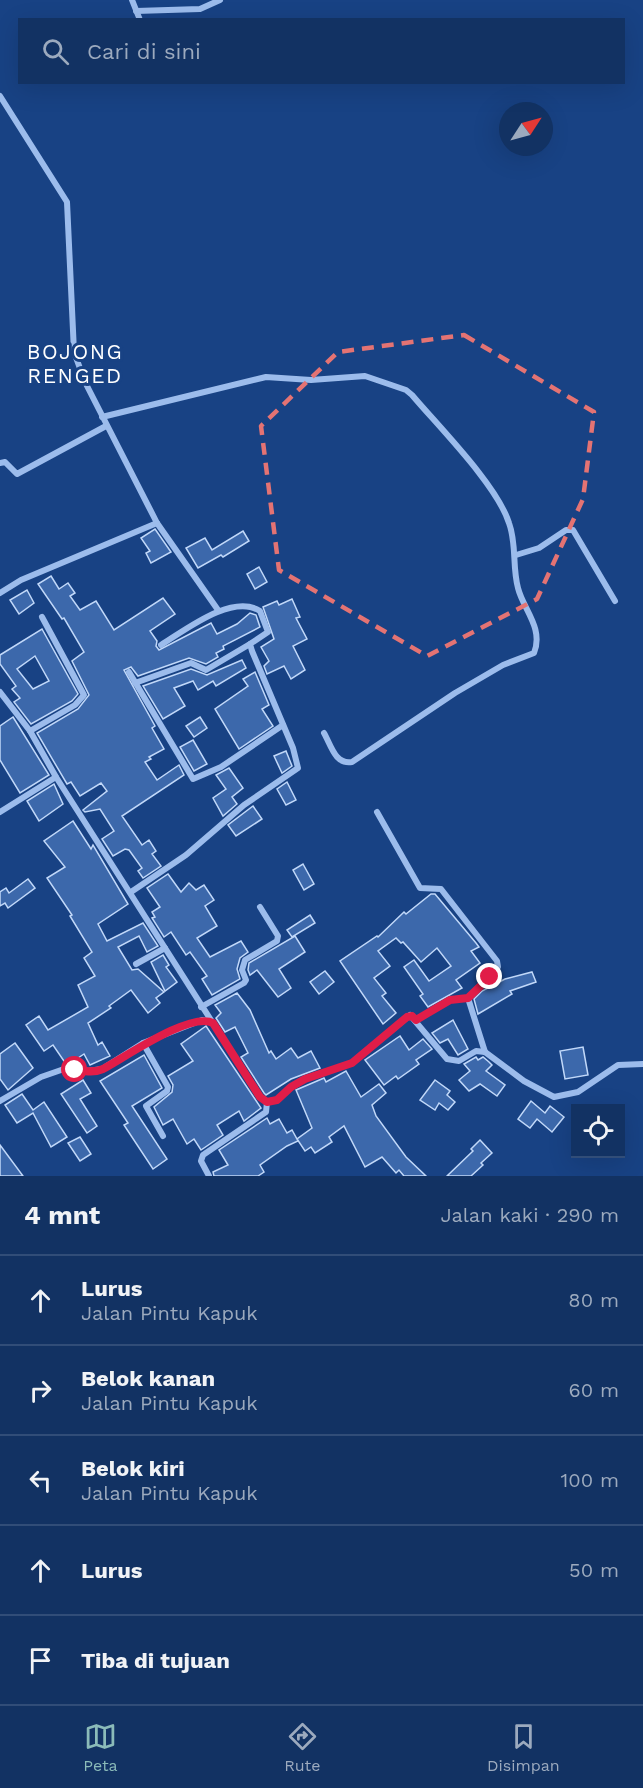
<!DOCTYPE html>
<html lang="id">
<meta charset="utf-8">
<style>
body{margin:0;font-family:"Work Sans",sans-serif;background:#1f3e6c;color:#f1f3f6}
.controls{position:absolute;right:18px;bottom:18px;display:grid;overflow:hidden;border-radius:0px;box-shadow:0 6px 24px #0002}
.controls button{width:54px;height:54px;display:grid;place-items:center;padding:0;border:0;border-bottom:2px solid #314d78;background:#123263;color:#f1f3f6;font:30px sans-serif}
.compass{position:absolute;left:499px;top:102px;width:54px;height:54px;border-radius:50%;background:#123263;box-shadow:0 6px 24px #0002;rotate:54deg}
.stop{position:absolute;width:18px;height:18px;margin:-14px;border:4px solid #e11d48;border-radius:50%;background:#fff}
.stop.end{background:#e11d48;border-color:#fff;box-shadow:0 2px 6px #0008}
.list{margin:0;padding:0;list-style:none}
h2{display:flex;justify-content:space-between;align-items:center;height:78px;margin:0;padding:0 24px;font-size:26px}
h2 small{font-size:20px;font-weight:400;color:#9caabe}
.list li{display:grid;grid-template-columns:39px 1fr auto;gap:18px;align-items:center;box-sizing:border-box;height:90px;padding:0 24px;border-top:2px solid #314d78}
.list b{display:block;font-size:22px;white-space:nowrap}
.list p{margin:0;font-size:20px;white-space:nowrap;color:#9caabe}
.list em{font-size:20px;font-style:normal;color:#9caabe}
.icon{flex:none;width:33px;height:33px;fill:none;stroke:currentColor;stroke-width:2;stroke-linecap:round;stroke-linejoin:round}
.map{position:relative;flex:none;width:643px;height:1176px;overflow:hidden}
.search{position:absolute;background:#123263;box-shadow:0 6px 24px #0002;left:18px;right:18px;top:18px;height:66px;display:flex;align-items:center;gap:15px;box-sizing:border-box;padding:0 21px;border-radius:0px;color:#9caabe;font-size:22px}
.sheet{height:528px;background:#123263}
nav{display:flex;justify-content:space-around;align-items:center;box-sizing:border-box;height:84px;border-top:2px solid #314d78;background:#123263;font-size:16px;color:#9caabe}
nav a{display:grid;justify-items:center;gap:3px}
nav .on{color:#8bbbb9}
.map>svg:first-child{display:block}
.building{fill:#3c68ab;stroke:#c1d8f9;stroke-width:1.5;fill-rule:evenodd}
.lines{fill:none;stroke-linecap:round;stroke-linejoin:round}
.minor{stroke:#9cbcec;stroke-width:6}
.route{stroke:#e11d48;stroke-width:8}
.marked{fill:none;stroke:#e47373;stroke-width:4.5;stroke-dasharray:12 8;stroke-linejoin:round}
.labels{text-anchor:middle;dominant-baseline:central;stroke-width:6;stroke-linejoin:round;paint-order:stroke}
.quarter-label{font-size:21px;letter-spacing:1.5px;fill:#fff;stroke:#184284}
</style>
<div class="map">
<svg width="643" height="1176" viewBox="0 0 643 1176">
<rect width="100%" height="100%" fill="#184284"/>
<g class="building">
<path d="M 155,529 L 171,552 L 151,563 L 146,553 L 150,551 L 141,538 Z"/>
<path d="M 243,531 L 249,541 L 223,557 L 221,555 L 198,568 L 186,548 L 205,538 L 212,550 Z"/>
<path d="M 259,567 L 267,582 L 255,589 L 247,574 Z"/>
<path d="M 51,576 L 59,589 L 68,583 L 75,593 L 70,596 L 80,610 L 96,601 L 114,630 L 163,598 L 175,614 L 150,631 L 157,641 L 156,646 L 159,650 L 211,623 L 217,634 L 237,624 L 250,613 L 256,615 L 260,627 L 223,646 L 224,649 L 216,653 L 218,657 L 206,664 L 189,658 L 138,676 L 131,667 L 124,670 L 155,726 L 152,728 L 164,749 L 149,757 L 151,759 L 145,762 L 157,780 L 179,765 L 184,775 L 122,816 L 142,845 L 149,840 L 156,851 L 152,854 L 161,866 L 143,878 L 138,871 L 142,868 L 129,850 L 125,849 L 113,856 L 102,839 L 114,831 L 100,809 L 85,812 L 83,810 L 107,791 L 101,783 L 80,796 L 71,782 L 67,784 L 37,733 L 78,709 L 89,695 L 72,661 L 84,652 L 64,618 L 62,619 L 38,584 Z"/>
<path d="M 27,590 L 34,603 L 19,614 L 10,600 Z"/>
<path d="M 292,599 L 300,617 L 296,618 L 307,639 L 293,646 L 305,670 L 291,679 L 284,666 L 267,674 L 264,666 L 269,661 L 261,647 L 274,639 L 263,607 L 277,601 L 279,605 Z"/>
<path d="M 42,629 L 78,694 L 72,701 L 31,724 L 14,702 L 20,698 L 12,689 L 16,686 L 0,664 L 0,655 ZM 35,656 L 49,681 L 33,689 L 17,669 Z"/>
<path d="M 242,660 L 246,668 L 216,686 L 213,681 L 198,690 L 193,681 L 174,688 L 185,706 L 163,719 L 143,686 L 191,669 L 207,675 Z"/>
<path d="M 255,672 L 269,705 L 262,709 L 273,726 L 239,749 L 215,709 L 248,686 L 243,679 Z"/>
<path d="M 13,717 L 49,775 L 20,793 L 0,760 L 0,726 Z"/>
<path d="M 200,717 L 207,728 L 194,737 L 186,726 Z"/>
<path d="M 193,740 L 207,764 L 194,771 L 180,747 Z"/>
<path d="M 286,751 L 292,766 L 282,773 L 274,756 Z"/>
<path d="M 229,768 L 243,788 L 232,797 L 237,804 L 223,816 L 213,798 L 226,789 L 216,775 Z"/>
<path d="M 287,782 L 296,800 L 286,805 L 277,789 Z"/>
<path d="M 54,784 L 63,804 L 39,821 L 27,801 Z"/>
<path d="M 253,806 L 262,819 L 236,836 L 228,825 Z"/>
<path d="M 73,821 L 91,849 L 93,845 L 128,904 L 98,924 L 107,941 L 143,923 L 158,946 L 147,952 L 139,936 L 118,947 L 132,970 L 138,969 L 164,992 L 156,998 L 160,1003 L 148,1013 L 131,990 L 109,1006 L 111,1008 L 88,1023 L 98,1045 L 102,1042 L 110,1056 L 90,1065 L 84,1054 L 69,1064 L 66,1064 L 53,1045 L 44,1051 L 26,1025 L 39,1016 L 48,1030 L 88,1007 L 78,985 L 95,976 L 84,958 L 92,952 L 70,916 L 72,915 L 47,878 L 65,867 L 44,841 Z"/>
<path d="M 303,864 L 314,884 L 304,890 L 293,870 Z"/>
<path d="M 168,874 L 181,892 L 189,883 L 196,890 L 204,885 L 214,900 L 205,906 L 217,926 L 197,938 L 210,957 L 241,941 L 248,952 L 240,958 L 237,969 L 240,979 L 212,995 L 202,979 L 207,976 L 190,952 L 186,955 L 171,932 L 164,937 L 152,918 L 155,917 L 152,912 L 160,907 L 147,888 Z"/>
<path d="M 28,879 L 35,888 L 8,908 L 5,903 L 0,906 L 0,892 L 6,888 L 9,893 Z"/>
<path d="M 431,894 L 435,894 L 476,943 L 479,947 L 471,951 L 480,963 L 456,980 L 462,988 L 428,1007 L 420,996 L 423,994 L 404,967 L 414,960 L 429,981 L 451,966 L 437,948 L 421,962 L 403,942 L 401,943 L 396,938 L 378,951 L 390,966 L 374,978 L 386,993 L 382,996 L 396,1013 L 383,1024 L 340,961 L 377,936 L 378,937 L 404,912 L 406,914 Z"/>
<path d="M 310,915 L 315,923 L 292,937 L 287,930 Z"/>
<path d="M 295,936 L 305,952 L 279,969 L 291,988 L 278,997 L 257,970 L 250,975 L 248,970 L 249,963 Z"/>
<path d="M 163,955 L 169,965 L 166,967 L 177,982 L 165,991 L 151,962 Z"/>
<path d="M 325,971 L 334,982 L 319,994 L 310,982 Z"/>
<path d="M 532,972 L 536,982 L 510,991 L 512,994 L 478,1014 L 474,999 L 482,991 L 505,979 Z"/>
<path d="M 237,993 L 250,1010 L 269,1053 L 271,1051 L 276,1059 L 291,1048 L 298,1058 L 311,1051 L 320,1068 L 291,1079 L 266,1095 L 264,1093 L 241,1057 L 248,1053 L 235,1027 L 225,1032 L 216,1018 L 221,1013 L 215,1005 Z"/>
<path d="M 453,1020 L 468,1049 L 458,1055 L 448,1039 L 440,1043 L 432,1033 Z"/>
<path d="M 206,1026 L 261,1108 L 244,1121 L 239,1111 L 217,1125 L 223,1135 L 201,1150 L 194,1139 L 187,1144 L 173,1119 L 163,1125 L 154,1107 L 172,1092 L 173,1085 L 168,1076 L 193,1061 L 181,1044 Z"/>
<path d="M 400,1036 L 409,1050 L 423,1039 L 432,1049 L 416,1060 L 419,1064 L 398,1079 L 396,1076 L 384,1085 L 365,1060 Z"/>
<path d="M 15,1043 L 33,1068 L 8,1090 L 0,1079 L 0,1054 Z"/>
<path d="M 583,1047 L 588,1075 L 565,1079 L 560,1051 Z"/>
<path d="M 144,1055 L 162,1088 L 132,1106 L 167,1159 L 153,1169 L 124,1125 L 128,1123 L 100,1081 Z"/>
<path d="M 476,1057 L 478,1060 L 483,1057 L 489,1062 L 492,1065 L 486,1071 L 505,1085 L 497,1096 L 480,1084 L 469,1091 L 459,1080 L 470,1071 L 464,1064 Z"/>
<path d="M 346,1071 L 361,1097 L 379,1084 L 386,1093 L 372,1105 L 376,1116 L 406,1157 L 426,1176 L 404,1176 L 399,1170 L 396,1173 L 382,1157 L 365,1167 L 344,1126 L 329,1137 L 332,1142 L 315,1153 L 311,1147 L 305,1151 L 297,1139 L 312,1128 L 296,1090 L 324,1078 L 326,1082 Z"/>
<path d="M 83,1080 L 91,1093 L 80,1099 L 97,1126 L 87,1133 L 61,1094 Z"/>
<path d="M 435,1080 L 450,1091 L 447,1095 L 455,1102 L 448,1110 L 439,1103 L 435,1110 L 420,1100 Z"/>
<path d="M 22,1094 L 33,1110 L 44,1102 L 67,1137 L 51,1147 L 33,1113 L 17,1123 L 5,1105 Z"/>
<path d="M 531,1101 L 545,1113 L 550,1106 L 564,1117 L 552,1132 L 537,1119 L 530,1128 L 518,1119 Z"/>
<path d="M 267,1118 L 270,1124 L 279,1119 L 287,1133 L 292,1130 L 298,1141 L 287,1146 L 260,1165 L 264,1172 L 258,1176 L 214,1176 L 213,1172 L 228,1165 L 219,1150 Z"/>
<path d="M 80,1137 L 91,1154 L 80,1161 L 68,1143 Z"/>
<path d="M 480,1140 L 492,1153 L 481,1163 L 483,1165 L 471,1176 L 447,1176 L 473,1151 L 471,1149 Z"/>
<path d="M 0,1145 L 23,1176 L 0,1176 Z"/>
</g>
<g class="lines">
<g class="minor">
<path d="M 132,0 L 140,20"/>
<path d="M 136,11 L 200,9 L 220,0"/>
<path d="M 0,96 L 67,202 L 74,352 L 85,382 L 157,523 L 218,610"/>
<path d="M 102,417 L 266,377 L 311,380 L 365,376 L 406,390 L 412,395 C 439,427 497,485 509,523 C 517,545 512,566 518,588 C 523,609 544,628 534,653 L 503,665 L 455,693 L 352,762 C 335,765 331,745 324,733"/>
<path d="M 0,463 L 5,462 L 17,474 L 106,426"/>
<path d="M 516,555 L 539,548 L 566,530 L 573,530 L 615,601"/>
<path d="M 0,593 L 21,580 L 157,523"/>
<path d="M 129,672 L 193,779 L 221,767 L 283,725"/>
<path d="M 135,683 L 191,663 L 206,670 L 250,644"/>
<path d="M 0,692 L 30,731 L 56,777 L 260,1097 L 267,1102 L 277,1100 L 291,1087 L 305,1079 L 352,1063 L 410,1015 L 447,1059 L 459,1061 L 476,1051 L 485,1052 L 524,1081 L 554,1097 L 578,1092 L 618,1065 L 643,1064"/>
<path d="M 30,731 L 75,705 L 84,695 L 42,617"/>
<path d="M 0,812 L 56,777"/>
<path d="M 377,812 L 420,888 L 441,889 L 497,961 L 498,967 L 468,998 L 450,1000 L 416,1020"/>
<path d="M 131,892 L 186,855 L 244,805 L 298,768 L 293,748 L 252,651 L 250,644 L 268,632 L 260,611 C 232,593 184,631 161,645"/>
<path d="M 136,964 L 165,948"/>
<path d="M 468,998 L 485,1052"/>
<path d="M 201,1007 L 244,983 L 246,980 L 242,970 L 245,960 L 277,941 L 278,936 L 260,907"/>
<path d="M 143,1043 L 168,1087 L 167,1091 L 146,1106 L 163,1136"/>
<path d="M 0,1101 L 41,1077 L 64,1069 L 88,1071 L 102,1069 L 143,1043 L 202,1020 L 210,1021"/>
<path d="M 209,1176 L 201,1161 L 203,1155 L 266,1112 L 267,1102"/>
</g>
</g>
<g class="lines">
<path class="route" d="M 75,1070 C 84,1071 94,1073 103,1069 C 124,1058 191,1011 213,1023 L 260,1097 L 267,1102 L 277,1100 L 291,1087 L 305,1079 L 352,1063 L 407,1017 L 412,1016 L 416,1020 L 450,1000 L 468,998 L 490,977"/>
</g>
<path class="marked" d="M 464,335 L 594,412 L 583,499 L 537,599 L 427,656 L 279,570 L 261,426 L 338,352 Z"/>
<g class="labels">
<g class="quarter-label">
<text x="75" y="351">BOJONG<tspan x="75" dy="24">RENGED</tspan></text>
</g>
</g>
</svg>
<div class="controls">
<button><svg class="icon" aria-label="locate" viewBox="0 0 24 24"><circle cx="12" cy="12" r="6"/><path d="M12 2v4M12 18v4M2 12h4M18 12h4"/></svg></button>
</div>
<svg class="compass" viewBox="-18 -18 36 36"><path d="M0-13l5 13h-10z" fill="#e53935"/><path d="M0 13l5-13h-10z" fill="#9caabe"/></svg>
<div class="stop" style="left:75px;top:1070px"></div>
<div class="stop end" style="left:490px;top:977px"></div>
<div class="search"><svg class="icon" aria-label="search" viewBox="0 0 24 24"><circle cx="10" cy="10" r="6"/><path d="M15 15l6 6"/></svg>Cari di sini</div>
</div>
<section class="sheet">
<h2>4 mnt<small>Jalan kaki · 290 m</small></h2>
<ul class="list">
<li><svg class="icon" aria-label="ahead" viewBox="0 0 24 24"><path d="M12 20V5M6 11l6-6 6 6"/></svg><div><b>Lurus</b><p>Jalan Pintu Kapuk</p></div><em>80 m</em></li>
<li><svg class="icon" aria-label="right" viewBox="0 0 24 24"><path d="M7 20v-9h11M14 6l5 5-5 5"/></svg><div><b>Belok kanan</b><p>Jalan Pintu Kapuk</p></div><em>60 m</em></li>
<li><svg class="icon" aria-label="left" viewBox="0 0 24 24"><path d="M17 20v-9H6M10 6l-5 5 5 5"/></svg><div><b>Belok kiri</b><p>Jalan Pintu Kapuk</p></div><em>100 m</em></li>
<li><svg class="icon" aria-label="ahead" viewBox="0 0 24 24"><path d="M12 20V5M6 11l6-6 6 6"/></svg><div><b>Lurus</b></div><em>50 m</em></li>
<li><svg class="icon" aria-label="arrive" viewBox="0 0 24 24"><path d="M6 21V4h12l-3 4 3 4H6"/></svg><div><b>Tiba di tujuan</b></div></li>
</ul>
</section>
<nav>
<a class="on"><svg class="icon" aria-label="map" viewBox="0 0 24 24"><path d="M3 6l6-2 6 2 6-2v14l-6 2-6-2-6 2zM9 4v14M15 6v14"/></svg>Peta</a>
<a><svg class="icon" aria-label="directions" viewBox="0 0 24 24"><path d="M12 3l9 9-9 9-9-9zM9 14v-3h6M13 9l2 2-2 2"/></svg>Rute</a>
<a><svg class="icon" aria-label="saved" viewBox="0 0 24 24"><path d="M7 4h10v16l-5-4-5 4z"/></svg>Disimpan</a>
</nav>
